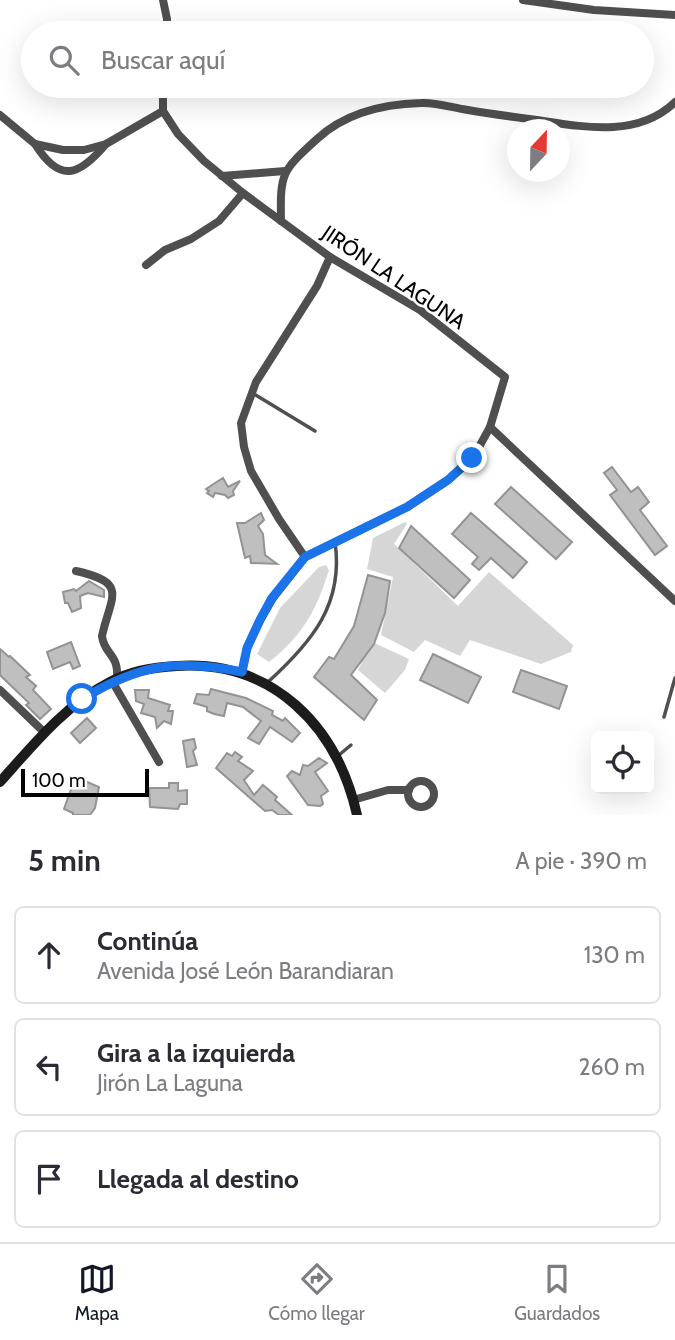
<!DOCTYPE html>
<html lang="es">
<meta charset="utf-8">
<style>
body{margin:0;font-family:Cabin,sans-serif;background:#f7f7f7;color:#2b2b33}
.controls{position:absolute;right:21px;bottom:21px;display:grid;overflow:hidden;border-radius:10px;box-shadow:0 7px 28px #0002}
.controls button{width:63px;height:63px;display:grid;place-items:center;padding:0;border:0;border-bottom:2px solid #e1e1e2;background:#fff;color:#2b2b33;font:35px sans-serif}
.compass{position:absolute;left:507px;top:119px;width:63px;height:63px;border-radius:50%;background:#fff;box-shadow:0 7px 28px #0002;rotate:22deg}
.scale{position:absolute;left:21px;bottom:18px;width:128px;box-sizing:border-box;padding-left:7px;border:4px solid #000;border-top:0;font-size:19px;line-height:24px;white-space:nowrap;color:#000;-webkit-text-stroke:5px #fff;paint-order:stroke}
.stop{position:absolute;width:21px;height:21px;margin:-16px;border:5px solid #1a73e8;border-radius:50%;background:#fff}
.stop.end{background:#1a73e8;border-color:#fff;box-shadow:0 2px 7px #0008}
.list{margin:0;padding:0;list-style:none}
h2{display:flex;justify-content:space-between;align-items:center;height:91px;margin:0;padding:0 28px;font-size:30px}
h2 small{font-size:23px;font-weight:400;color:#7c7c81}
.list li{display:grid;grid-template-columns:46px 1fr auto;gap:21px;align-items:center;box-sizing:border-box;height:98px;margin:0 14px 14px;padding:0 14px;border:2px solid #e1e1e2;border-radius:10px}
.list b{display:block;font-size:26px;white-space:nowrap}
.list p{margin:0;font-size:23px;white-space:nowrap;color:#7c7c81}
.list em{font-size:23px;font-style:normal;color:#7c7c81}
.icon{flex:none;width:38px;height:38px;fill:none;stroke:currentColor;stroke-width:2;stroke-linecap:round;stroke-linejoin:round}
.map{position:relative;flex:none;width:675px;height:815px;overflow:hidden}
.search{position:absolute;background:#fff;box-shadow:0 7px 28px #0002;left:21px;right:21px;top:21px;height:77px;display:flex;align-items:center;gap:18px;box-sizing:border-box;padding:0 24px;border-radius:38px;color:#7c7c81;font-size:26px}
.sheet{height:427px;background:#fff}
nav{display:flex;justify-content:space-around;align-items:center;box-sizing:border-box;height:98px;border-top:2px solid #e1e1e2;background:#fff;font-size:19px;color:#7c7c81}
nav a{display:grid;justify-items:center;gap:4px}
nav .on{color:#111827}
.map>svg:first-child{display:block}
.green{fill:#d6d6d6}
.building{fill:#bfbfbf;stroke:#939393;stroke-width:2}
.lines{fill:none;stroke-linecap:round;stroke-linejoin:round}
.lane{stroke:#4f4f4f;stroke-width:3.5}
.street{stroke:#4f4f4f;stroke-width:8}
.secondary{stroke:#1c1c1c;stroke-width:10}
.route{stroke:#1a73e8;stroke-width:9}
.labels{text-anchor:middle;dominant-baseline:central;stroke-width:5;stroke-linejoin:round;paint-order:stroke}
.street-label{font-size:21px;fill:#000;stroke:#fff}
</style>
<div class="map">
<svg width="675" height="815" viewBox="0 0 675 815">
<rect width="100%" height="100%" fill="#fff"/>
<g class="green">
<path d="M 405,522 L 407,524 L 394,544 L 458,606 L 489,572 L 573,645 L 571,652 L 541,664 L 470,640 L 460,656 L 425,640 L 414,652 L 381,635 L 393,577 L 367,569 L 373,538 Z"/>
<path d="M 326,565 L 329,570 C 316,611 303,635 269,662 L 257,654 L 280,608 L 319,567 Z"/>
<path d="M 372,642 L 409,659 L 405,670 L 385,693 L 358,670 Z"/>
</g>
<g class="building">
<path d="M 612,467 L 631,492 L 638,487 L 649,502 L 640,510 L 667,546 L 655,555 L 610,495 L 617,490 L 604,473 Z"/>
<path d="M 223,478 L 228,487 L 240,481 L 233,491 L 234,495 L 228,498 L 225,495 L 215,493 L 213,497 L 207,493 L 209,491 L 206,489 Z"/>
<path d="M 511,487 L 572,542 L 556,559 L 495,504 Z"/>
<path d="M 261,513 L 264,520 L 258,526 L 263,534 L 265,555 L 277,564 L 251,563 L 250,556 L 245,558 L 237,523 L 245,523 Z"/>
<path d="M 471,513 L 527,562 L 513,578 L 491,558 L 479,570 L 472,564 L 478,557 L 452,534 Z"/>
<path d="M 411,526 L 470,580 L 454,598 L 399,548 Z"/>
<path d="M 368,575 L 390,581 L 385,613 L 374,644 L 351,675 L 377,700 L 364,720 L 314,677 L 329,657 L 334,659 L 354,626 Z"/>
<path d="M 89,581 L 104,590 L 104,597 L 88,593 L 80,596 L 81,608 L 72,612 L 68,603 L 65,603 L 63,592 L 74,589 L 76,591 Z"/>
<path d="M 71,642 L 80,666 L 73,669 L 70,662 L 53,669 L 47,652 Z"/>
<path d="M 0,649 L 9,657 L 10,656 L 30,675 L 26,677 L 36,686 L 33,690 L 51,709 L 40,719 L 26,705 L 29,703 L 0,675 Z"/>
<path d="M 433,654 L 481,677 L 468,703 L 420,680 Z"/>
<path d="M 521,670 L 567,686 L 559,709 L 513,692 Z"/>
<path d="M 211,689 L 246,698 L 273,711 L 272,715 L 283,721 L 285,718 L 300,733 L 292,742 L 270,727 L 259,744 L 248,738 L 261,721 L 243,707 L 227,703 L 224,716 L 214,714 L 207,711 L 207,707 L 194,703 L 197,694 L 209,695 Z"/>
<path d="M 135,690 L 149,690 L 148,698 L 170,705 L 168,711 L 173,711 L 171,724 L 164,721 L 157,728 L 155,717 L 141,713 L 144,704 L 136,701 Z"/>
<path d="M 87,718 L 96,728 L 80,743 L 71,733 Z"/>
<path d="M 194,739 L 196,748 L 193,751 L 197,765 L 187,767 L 183,741 Z"/>
<path d="M 235,752 L 242,757 L 238,761 L 253,771 L 244,780 L 254,795 L 263,785 L 277,797 L 275,800 L 292,815 L 279,815 L 272,810 L 265,811 L 216,768 L 227,753 L 232,756 Z"/>
<path d="M 319,758 L 327,763 L 315,772 L 328,791 L 321,796 L 323,804 L 320,806 L 308,805 L 287,776 L 292,771 L 300,775 L 303,765 L 308,766 Z"/>
<path d="M 85,781 L 99,787 L 95,808 L 90,815 L 73,815 L 73,813 L 64,809 L 70,792 L 73,784 L 85,789 Z"/>
<path d="M 169,783 L 178,783 L 178,791 L 187,790 L 187,804 L 180,804 L 178,809 L 150,807 L 149,788 L 169,788 Z"/>
</g>
<g class="lines">
<g class="lane">
<path d="M 254,394 L 315,431"/>
<path d="M 268,682 C 312,642 344,604 335,542"/>
<path d="M 664,717 L 675,678"/>
<path d="M 339,755 L 351,745"/>
</g>
<g class="street">
<path d="M 163,0 L 167,19 L 167,33"/>
<path d="M 523,0 L 594,10 L 675,15"/>
<path d="M 163,86 L 163,111 L 178,134 L 204,161 L 243,193 L 330,257 L 420,310 L 505,377 L 490,427 L 473,458 L 448,480 L 407,507 L 305,557 L 273,598 L 260,620 L 247,648 L 242,672"/>
<path d="M 0,115 L 35,144 L 63,150 L 84,150 L 106,144 L 163,111"/>
<path d="M 35,144 C 60,184 79,176 106,144"/>
<path d="M 222,176 L 285,171"/>
<path d="M 281,221 C 280,172 282,171 317,139 C 345,113 384,104 421,103 C 436,102 453,108 468,110 C 491,114 514,117 537,120 C 583,127 638,138 675,102"/>
<path d="M 146,265 L 165,250 L 191,239 L 219,221 L 243,193"/>
<path d="M 490,427 L 675,601"/>
<path d="M 305,557 L 279,519 L 251,471 L 244,447 L 241,423 L 256,382 L 317,286 L 330,257"/>
<path d="M 76,571 C 129,583 111,595 102,636 C 104,655 119,653 117,679"/>
<path d="M 112,681 L 159,762"/>
<path d="M 0,690 L 45,733"/>
<circle cx="421" cy="794" r="13"/>
<path d="M 353,800 L 388,790 L 409,790"/>
</g>
<path class="secondary" d="M 0,782 C 33,745 65,705 110,682 C 130,671 155,667 177,666 C 273,660 337,726 357,815"/>
</g>
<g class="lines">
<path class="route" d="M 82,699 C 140,664 176,659 242,672 L 247,648 L 260,620 L 272,598 L 305,557 L 407,507 L 448,480 L 472,458"/>
</g>
<g class="labels">
<g class="street-label">
<text transform="translate(394 277) rotate(34)">JIRÓN LA LAGUNA</text>
</g>
</g>
</svg>
<div class="controls">
<button><svg class="icon" aria-label="locate" viewBox="0 0 24 24"><circle cx="12" cy="12" r="6"/><path d="M12 2v4M12 18v4M2 12h4M18 12h4"/></svg></button>
</div>
<svg class="compass" viewBox="-18 -18 36 36"><path d="M0-13l5 13h-10z" fill="#e53935"/><path d="M0 13l5-13h-10z" fill="#7c7c81"/></svg>
<div class="scale">100 m</div>
<div class="stop" style="left:82px;top:699px"></div>
<div class="stop end" style="left:472px;top:458px"></div>
<div class="search"><svg class="icon" aria-label="search" viewBox="0 0 24 24"><circle cx="10" cy="10" r="6"/><path d="M15 15l6 6"/></svg>Buscar aquí</div>
</div>
<section class="sheet">
<h2>5 min<small>A pie · 390 m</small></h2>
<ul class="list">
<li><svg class="icon" aria-label="ahead" viewBox="0 0 24 24"><path d="M12 20V5M6 11l6-6 6 6"/></svg><div><b>Continúa</b><p>Avenida José León Barandiaran</p></div><em>130 m</em></li>
<li><svg class="icon" aria-label="left" viewBox="0 0 24 24"><path d="M17 20v-9H6M10 6l-5 5 5 5"/></svg><div><b>Gira a la izquierda</b><p>Jirón La Laguna</p></div><em>260 m</em></li>
<li><svg class="icon" aria-label="arrive" viewBox="0 0 24 24"><path d="M6 21V4h12l-3 4 3 4H6"/></svg><div><b>Llegada al destino</b></div></li>
</ul>
</section>
<nav>
<a class="on"><svg class="icon" aria-label="map" viewBox="0 0 24 24"><path d="M3 6l6-2 6 2 6-2v14l-6 2-6-2-6 2zM9 4v14M15 6v14"/></svg>Mapa</a>
<a><svg class="icon" aria-label="directions" viewBox="0 0 24 24"><path d="M12 3l9 9-9 9-9-9zM9 14v-3h6M13 9l2 2-2 2"/></svg>Cómo llegar</a>
<a><svg class="icon" aria-label="saved" viewBox="0 0 24 24"><path d="M7 4h10v16l-5-4-5 4z"/></svg>Guardados</a>
</nav>
